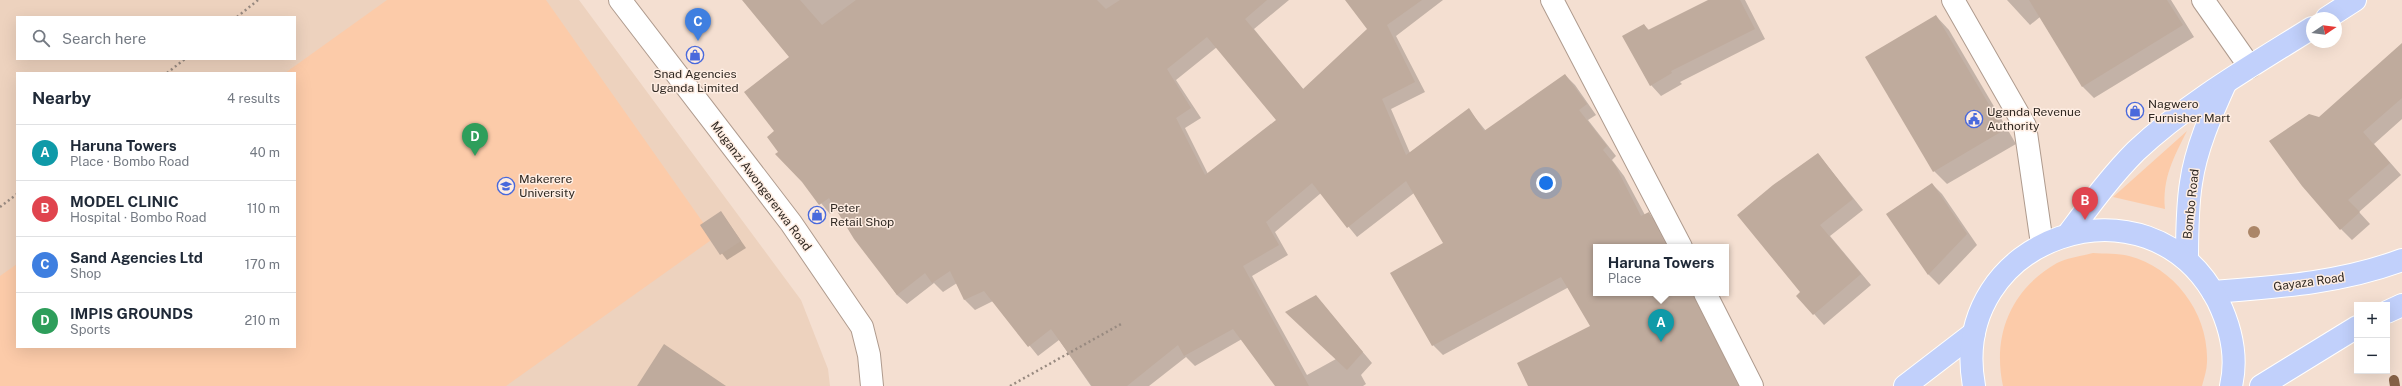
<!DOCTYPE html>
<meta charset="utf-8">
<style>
body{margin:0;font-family:"Public Sans",sans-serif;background:#f6f6f7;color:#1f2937}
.controls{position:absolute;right:12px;bottom:12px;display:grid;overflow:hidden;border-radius:0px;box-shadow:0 4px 16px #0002}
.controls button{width:36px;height:36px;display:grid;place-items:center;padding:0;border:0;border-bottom:1px solid #e0e1e3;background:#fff;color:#1f2937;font:20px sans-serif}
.compass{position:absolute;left:2306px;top:12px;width:36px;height:36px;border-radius:50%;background:#fff;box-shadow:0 4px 16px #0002;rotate:77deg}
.you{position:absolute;left:1546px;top:183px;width:14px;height:14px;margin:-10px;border:3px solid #fff;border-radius:50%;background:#1a73e8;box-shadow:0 0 0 6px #1a73e833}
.badge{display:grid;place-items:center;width:26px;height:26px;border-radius:50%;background:#db2777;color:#fff;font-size:13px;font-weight:700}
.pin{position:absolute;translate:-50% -33px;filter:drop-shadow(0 1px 2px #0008)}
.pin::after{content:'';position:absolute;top:21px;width:14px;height:12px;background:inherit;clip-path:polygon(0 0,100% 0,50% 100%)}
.popup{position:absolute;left:1593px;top:244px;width:136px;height:52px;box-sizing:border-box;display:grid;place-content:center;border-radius:0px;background:#fff;filter:drop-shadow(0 1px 3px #0005);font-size:13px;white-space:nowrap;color:#747a83}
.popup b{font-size:15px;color:#1f2937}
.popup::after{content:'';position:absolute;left:50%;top:100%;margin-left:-8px;border:8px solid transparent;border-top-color:#fff}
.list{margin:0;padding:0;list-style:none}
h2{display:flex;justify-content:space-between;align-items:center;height:52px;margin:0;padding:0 16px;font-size:17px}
h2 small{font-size:13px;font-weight:400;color:#747a83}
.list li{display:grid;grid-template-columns:26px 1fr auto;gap:12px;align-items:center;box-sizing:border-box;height:56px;padding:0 16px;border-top:1px solid #e0e1e3}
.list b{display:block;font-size:15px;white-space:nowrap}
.list p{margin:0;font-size:13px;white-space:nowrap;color:#747a83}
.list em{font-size:13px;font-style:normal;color:#747a83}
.icon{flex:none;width:22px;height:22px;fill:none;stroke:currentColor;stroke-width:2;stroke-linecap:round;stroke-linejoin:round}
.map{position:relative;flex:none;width:2402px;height:386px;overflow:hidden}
.search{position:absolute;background:#fff;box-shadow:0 4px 16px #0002;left:16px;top:16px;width:280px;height:44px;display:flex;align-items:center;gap:10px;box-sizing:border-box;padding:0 14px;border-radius:0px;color:#747a83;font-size:15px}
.panel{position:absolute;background:#fff;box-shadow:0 4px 16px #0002;left:16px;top:72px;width:280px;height:276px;border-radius:0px}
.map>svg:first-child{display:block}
.built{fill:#edd2be;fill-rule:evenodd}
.green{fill:#fccba9}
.shadow{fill:#0003;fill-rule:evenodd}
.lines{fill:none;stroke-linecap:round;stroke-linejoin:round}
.stream{stroke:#866146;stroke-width:10}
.building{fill:#bfab9d;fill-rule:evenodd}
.minor-casing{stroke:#af9b8e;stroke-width:24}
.major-casing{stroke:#fff;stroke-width:24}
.path{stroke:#988a80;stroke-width:2.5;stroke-dasharray:2 3;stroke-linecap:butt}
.minor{stroke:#fff;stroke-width:22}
.major{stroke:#c1d0fb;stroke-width:22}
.tree{fill:#ab8668}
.labels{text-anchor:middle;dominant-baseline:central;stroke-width:3;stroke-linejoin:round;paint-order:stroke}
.poi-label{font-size:12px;fill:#2f2822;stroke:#feede2;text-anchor:start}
.street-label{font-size:12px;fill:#2f2822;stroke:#feede2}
</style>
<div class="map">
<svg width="2402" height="386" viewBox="0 0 2402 386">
<rect width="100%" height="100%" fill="#f4dfd1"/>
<path class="built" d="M 0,0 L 579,0 L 801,300 L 828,369 L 830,386 L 0,386 ZM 17,17 L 295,17 L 295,59 L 17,59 ZM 17,73 L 295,73 L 295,347 L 17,347 Z"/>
<g class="green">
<path d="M 387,0 L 546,0 L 714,238 L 506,386 L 0,386 L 0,276 L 17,264 L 17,347 L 295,347 L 295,73 L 285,73 Z"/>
<path d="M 2187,131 C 2174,157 2162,178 2165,209 L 2113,197 Z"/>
<path d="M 2093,253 C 2104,254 2118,253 2129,256 C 2175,268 2209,314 2207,362 C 2207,370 2204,378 2202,386 L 2003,386 C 1992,335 2011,289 2057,263 C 2067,258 2082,256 2093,253 Z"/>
</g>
<g class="shadow">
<path d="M 744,0 L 1289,0 L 1254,29 L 1304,90 L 1368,29 L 1346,0 L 1443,0 L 1396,36 L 1425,92 L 1391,109 L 1410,153 L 1469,110 L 1486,131 L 1565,75 L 1575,85 L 1596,115 L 1588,120 L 1616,156 L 1612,160 L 1624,176 L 1645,215 L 1648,213 L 1658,223 L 1672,247 L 1596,247 L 1596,293 L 1697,293 L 1742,386 L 1529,386 L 1592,327 L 1569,287 L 1443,355 L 1433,345 L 1444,243 L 1414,193 L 1357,237 L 1321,193 L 1275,232 L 1288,255 L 1252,276 L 1307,375 L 1336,359 L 1316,296 L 1372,363 L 1361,375 L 1366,384 L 1363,386 L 1277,386 L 1242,339 L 1195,366 L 1186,357 L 1149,386 L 1091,386 L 1059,340 L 1038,356 L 993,301 L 975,310 L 965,300 L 957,283 L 943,292 L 934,283 L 907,304 L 897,295 L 837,209 L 830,214 L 779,152 L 775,132 L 790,57 ZM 1217,47 L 1278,120 L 1208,174 L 1185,128 L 1201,118 L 1176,80 Z"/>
<path d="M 1710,0 L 1745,0 L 1765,39 L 1680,82 L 1682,84 L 1661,96 L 1651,85 L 1644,25 L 1650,31 Z"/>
<path d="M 2007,0 L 2171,0 L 2194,37 L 2094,98 L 2083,87 L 2040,17 L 2030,25 Z"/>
<path d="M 1936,16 L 1949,30 L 2016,144 L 1947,184 L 1934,171 Z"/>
<path d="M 2402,46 L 2402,119 L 2374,144 L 2401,175 L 2359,212 L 2370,224 L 2352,240 L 2341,229 L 2319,118 Z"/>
<path d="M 1818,154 L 1863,210 L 1830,236 L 1871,285 L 1824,325 L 1798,296 L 1801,292 Z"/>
<path d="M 1932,184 L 1942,194 L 1977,245 L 1939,285 L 1929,275 L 1887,214 Z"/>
<path d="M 721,212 L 746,248 L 727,260 L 701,226 Z"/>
</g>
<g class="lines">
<path class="stream" d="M 2394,380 L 2395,386"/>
</g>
<g class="building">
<path d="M 742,0 L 800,0 L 822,25 L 856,0 L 1097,0 L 1106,9 L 1120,0 L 1267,0 L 1245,19 L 1303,89 L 1367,29 L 1345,0 L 1422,0 L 1387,25 L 1415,82 L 1382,99 L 1406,155 L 1469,108 L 1484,131 L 1565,74 L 1587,104 L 1579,110 L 1607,146 L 1603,150 L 1615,165 L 1641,216 L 1649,212 L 1667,247 L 1596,247 L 1596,293 L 1693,293 L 1738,386 L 1528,386 L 1517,363 L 1590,326 L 1561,277 L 1432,346 L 1390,273 L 1443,243 L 1406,181 L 1347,228 L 1312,183 L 1266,222 L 1279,245 L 1243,266 L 1309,386 L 1275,386 L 1233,329 L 1184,356 L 1178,345 L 1127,386 L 1092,386 L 1051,329 L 1028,347 L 984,291 L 964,300 L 950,271 L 932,283 L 925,273 L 897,295 L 854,239 L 829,198 L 819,205 L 802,182 L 775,154 L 778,152 L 767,137 L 774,131 L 744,92 L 789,57 ZM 1207,37 L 1276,120 L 1205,175 L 1176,118 L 1191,108 L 1167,69 Z"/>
<path d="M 1708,0 L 1740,0 L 1755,29 L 1671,71 L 1672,73 L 1650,86 L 1622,36 L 1644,24 L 1648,30 Z"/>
<path d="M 2029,0 L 2167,0 L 2183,25 L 2082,87 Z"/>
<path d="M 1936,15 L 2004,130 L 1933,172 L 1865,57 Z"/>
<path d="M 2402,43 L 2402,98 L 2363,132 L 2390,163 L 2348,200 L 2360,212 L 2340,230 L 2302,186 L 2269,141 L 2309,114 L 2319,117 Z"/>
<path d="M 1818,153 L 1853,199 L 1820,225 L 1861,274 L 1813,315 L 1796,296 L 1800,292 L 1737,215 L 1773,185 Z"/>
<path d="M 1932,183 L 1967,234 L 1928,275 L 1886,214 Z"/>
<path d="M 721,211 L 741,241 L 720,255 L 700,225 Z"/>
<path d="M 1316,295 L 1363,352 L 1347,370 L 1285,312 Z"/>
<path d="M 664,344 L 726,386 L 637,386 Z"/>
</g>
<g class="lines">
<defs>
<g id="minor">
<path d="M 620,0 L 791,223 L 862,327 L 869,355 L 872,386"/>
<path d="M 1552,0 L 1681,247"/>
<path d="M 1953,0 L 2025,126 L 2042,244"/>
<path d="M 2203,0 L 2250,67"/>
<path d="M 1705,293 L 1752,386"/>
</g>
<g id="major">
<path d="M 2327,18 L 2355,0"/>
<path d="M 2069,233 C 2090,205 2111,176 2136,151 C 2187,103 2253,65 2312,28"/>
<path d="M 2187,260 C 2187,234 2187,208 2191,183 C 2196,148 2211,115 2225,84"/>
<path d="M 2213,292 C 2277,287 2341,283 2402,260"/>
<path d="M 2387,312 L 2402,305"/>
<path d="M 1905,386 L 1974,333"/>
<path d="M 1974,386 C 1947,237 2149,168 2218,301 C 2231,328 2238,356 2231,386"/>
<path d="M 2261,386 L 2357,327"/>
</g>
</defs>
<use href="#minor" class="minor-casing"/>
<use href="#major" class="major-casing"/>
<g class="path">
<path d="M 237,17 L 258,0"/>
<path d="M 167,73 L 185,59"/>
<path d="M 0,207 L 17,194"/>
<path d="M 1010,386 L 1121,324"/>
</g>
<use href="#minor" class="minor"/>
<use href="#major" class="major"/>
</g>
<circle class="tree" cx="2254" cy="232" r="6"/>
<defs>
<symbol id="shop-ring" viewBox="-11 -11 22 22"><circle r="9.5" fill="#feede2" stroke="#4969dc" stroke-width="1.5"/><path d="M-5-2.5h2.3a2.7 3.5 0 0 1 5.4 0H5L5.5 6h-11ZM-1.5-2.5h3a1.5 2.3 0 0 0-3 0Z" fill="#4969dc"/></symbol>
<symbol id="civic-ring" viewBox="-11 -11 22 22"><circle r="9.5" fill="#feede2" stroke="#4969dc" stroke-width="1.5"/><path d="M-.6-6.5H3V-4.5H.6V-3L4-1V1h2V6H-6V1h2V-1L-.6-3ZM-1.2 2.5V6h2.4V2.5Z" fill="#4969dc"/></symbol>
<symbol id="university-ring" viewBox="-11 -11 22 22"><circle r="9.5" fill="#feede2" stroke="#4969dc" stroke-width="1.5"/><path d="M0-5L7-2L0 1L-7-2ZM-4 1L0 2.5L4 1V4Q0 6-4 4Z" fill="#4969dc"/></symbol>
</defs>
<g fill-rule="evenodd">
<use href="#shop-ring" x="685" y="45" width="20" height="20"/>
<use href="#shop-ring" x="2125" y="101" width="20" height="20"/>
<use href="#civic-ring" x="1964" y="109" width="20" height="20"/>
<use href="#university-ring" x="496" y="176" width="20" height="20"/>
<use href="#shop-ring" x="807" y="205" width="20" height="20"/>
</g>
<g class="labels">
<g class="poi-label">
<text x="695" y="74" text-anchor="middle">Snad Agencies<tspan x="695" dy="14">Uganda Limited</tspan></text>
<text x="2148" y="104">Nagwero<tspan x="2148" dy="14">Furnisher Mart</tspan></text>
<text x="1987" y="112">Uganda Revenue<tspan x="1987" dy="14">Authority</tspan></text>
<text x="519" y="179">Makerere<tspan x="519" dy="14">University</tspan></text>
<text x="830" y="208">Peter<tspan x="830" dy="14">Retail Shop</tspan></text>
</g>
<g class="street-label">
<text transform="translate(761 186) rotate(53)">Muganzi Awongererwa Road</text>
<text transform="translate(2191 204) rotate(-84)">Bombo Road</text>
<text transform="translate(2309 282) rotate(-8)">Gayaza Road</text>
</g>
</g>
</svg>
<div class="controls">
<button>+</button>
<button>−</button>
</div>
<svg class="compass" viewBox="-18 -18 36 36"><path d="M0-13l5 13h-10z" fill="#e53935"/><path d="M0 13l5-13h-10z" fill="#747a83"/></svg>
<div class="you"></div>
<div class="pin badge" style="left:1661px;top:342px;background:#0f9aa8">A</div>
<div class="popup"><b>Haruna Towers</b>Place</div>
<div class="pin badge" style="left:2085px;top:220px;background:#e0444e">B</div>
<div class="pin badge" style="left:698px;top:41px;background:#3f7fe0">C</div>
<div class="pin badge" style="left:475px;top:156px;background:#2e9e5b">D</div>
<div class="search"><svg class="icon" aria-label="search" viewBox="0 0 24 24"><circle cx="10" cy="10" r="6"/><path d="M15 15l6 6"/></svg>Search here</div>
<section class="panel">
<h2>Nearby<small>4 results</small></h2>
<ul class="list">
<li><span class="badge" style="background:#0f9aa8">A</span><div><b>Haruna Towers</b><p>Place · Bombo Road</p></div><em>40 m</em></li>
<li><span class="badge" style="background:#e0444e">B</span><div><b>MODEL CLINIC</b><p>Hospital · Bombo Road</p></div><em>110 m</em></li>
<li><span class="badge" style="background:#3f7fe0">C</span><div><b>Sand Agencies Ltd</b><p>Shop</p></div><em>170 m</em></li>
<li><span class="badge" style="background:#2e9e5b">D</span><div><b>IMPIS GROUNDS</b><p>Sports</p></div><em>210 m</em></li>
</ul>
</section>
</div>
